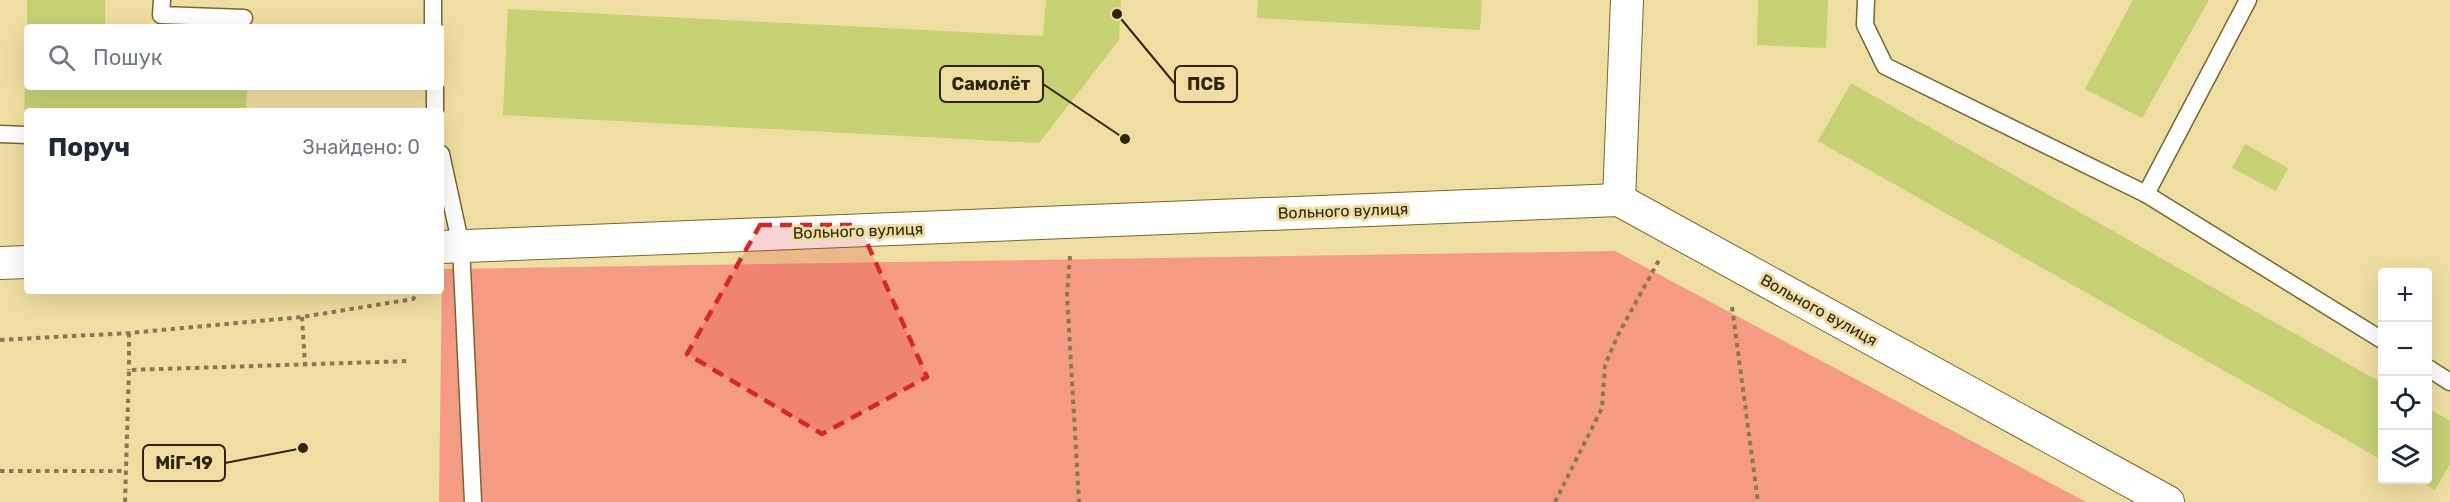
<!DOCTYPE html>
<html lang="uk">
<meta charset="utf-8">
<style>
body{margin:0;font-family:Rubik,sans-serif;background:#f2f2f3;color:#1f2937}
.controls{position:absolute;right:18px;bottom:18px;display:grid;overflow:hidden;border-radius:6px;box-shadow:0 6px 24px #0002}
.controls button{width:54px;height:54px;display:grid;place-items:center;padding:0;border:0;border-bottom:2px solid #e0e1e3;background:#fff;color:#1f2937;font:30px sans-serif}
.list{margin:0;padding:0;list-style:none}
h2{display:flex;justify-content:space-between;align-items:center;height:78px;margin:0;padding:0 24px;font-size:26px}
h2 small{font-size:20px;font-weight:400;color:#747a83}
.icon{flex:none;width:33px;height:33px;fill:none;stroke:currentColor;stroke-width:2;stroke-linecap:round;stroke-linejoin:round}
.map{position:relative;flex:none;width:2450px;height:502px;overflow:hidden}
.search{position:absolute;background:#fff;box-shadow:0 6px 24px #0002;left:24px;top:24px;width:420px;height:66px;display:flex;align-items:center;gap:15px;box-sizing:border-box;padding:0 21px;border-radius:6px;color:#747a83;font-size:22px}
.panel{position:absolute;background:#fff;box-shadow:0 6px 24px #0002;left:24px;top:108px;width:420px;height:186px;border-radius:6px}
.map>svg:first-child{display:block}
.green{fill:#f69b83}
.building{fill:#c5d173}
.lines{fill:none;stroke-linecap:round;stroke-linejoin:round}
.lane-casing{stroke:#77682d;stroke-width:19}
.street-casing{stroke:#77682d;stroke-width:34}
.path{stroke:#867a51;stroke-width:4;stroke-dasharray:4.5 4.5;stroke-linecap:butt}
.lane{stroke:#fff;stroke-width:16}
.street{stroke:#fff;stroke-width:32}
.marked{fill:#d62828;fill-opacity:0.2;stroke:#d62828;stroke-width:4.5;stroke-dasharray:12 8;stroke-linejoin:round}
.labels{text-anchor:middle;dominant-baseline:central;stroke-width:6;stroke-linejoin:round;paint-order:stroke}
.street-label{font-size:16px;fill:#2d260d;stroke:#efdea1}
.leader{fill:none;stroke:#2d260d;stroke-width:2}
.callout-dot{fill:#2d260d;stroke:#efdea1;stroke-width:2}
.callout{fill:#efdea1;stroke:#2d260d;stroke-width:2}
.callout-label{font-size:18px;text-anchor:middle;font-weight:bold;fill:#2d260d}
</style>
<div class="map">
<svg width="2450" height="502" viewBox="0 0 2450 502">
<rect width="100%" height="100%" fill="#efdea1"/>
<path class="green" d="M 1615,251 L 2086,502 L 439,502 L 442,269 Z"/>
<g class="building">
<rect x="27" y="0" width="78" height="27"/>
<path d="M 1046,0 L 1121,0 L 1119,40 L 1039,143 L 503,115 L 508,9 L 1043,36 Z"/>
<path d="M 1258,0 L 1482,0 L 1480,30 L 1257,18 Z"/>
<path d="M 1758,0 L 1828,0 L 1826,48 L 1757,45 Z"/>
<path d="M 2133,0 L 2209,0 L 2142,118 L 2085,89 Z"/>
<path d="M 1851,83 L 2382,383 L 2382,460 L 1818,141 Z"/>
<path d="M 25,87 L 247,87 L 246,111 L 27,111 L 27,115 L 24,115 Z"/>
<path d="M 2245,144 L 2288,168 L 2276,191 L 2232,168 Z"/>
<path d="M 2428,408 L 2450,421 L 2450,464 L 2435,490 L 2417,480 L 2428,480 Z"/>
</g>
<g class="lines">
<defs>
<g id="lane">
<path d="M 162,0 L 161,15 L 244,18"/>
<path d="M 433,0 L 433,27"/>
<path d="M 1866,0 L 1865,25 L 1885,66 L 2146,194 L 2382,340"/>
<path d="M 435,87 L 435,111"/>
<path d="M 0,134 L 27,135"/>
<path d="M 441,154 L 461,246 L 473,502"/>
<path d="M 2146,194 L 2248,0"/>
<path d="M 2428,368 L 2450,382"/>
</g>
<g id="street">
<path d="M 1619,200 L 1627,0"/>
<path d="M 441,247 L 1619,200 L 2168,502"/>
<path d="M 0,263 L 27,262"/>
</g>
</defs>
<use href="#lane" class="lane-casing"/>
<use href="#street" class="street-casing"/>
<g class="path">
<path d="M 1070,256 L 1067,295 L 1079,502"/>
<path d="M 1732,307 L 1758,502"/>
<path d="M 302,317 L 305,364"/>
<path d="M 129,333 L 129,370"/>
<path d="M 0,340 L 129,333 L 302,317 L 413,299 L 420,291"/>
<path d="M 0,471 L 126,471"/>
<path d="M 125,502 L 129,370 L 410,361"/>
<path d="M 1555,502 L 1602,408 L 1605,365 L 1619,333 L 1659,260"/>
</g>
<use href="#lane" class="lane"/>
<use href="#street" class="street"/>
</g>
<path class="marked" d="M 760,225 L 859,225 L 927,377 L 822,434 L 687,354 Z"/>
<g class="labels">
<g class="street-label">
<text transform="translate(1343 211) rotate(-2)">Вольного вулиця</text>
<text transform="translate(858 231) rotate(-2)">Вольного вулиця</text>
<text transform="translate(1819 310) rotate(29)">Вольного вулиця</text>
</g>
</g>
<path class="leader" d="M1117 14L1175 84M1125 139L1043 84M303 448L225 463"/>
<g class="callout-dot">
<circle cx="1117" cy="14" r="6"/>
<circle cx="1125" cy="139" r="6"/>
<circle cx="303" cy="448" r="6"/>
</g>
<g class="callout">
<rect x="1175" y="66" width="62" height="36" rx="6"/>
<rect x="940" y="66" width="103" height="36" rx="6"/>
<rect x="143" y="445" width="82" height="36" rx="6"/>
</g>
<g class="callout-label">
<text x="1206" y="90">ПСБ</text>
<text x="991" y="90">Самолёт</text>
<text x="184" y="469">МіГ-19</text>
</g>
</svg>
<div class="controls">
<button>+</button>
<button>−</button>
<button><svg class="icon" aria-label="locate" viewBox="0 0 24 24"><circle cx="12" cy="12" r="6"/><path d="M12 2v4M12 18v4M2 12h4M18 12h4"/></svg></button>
<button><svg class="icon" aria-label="layers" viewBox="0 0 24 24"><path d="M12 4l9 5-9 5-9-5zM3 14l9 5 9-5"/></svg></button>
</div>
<div class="search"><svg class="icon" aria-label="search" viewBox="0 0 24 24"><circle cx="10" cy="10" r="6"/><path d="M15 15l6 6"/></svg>Пошук</div>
<section class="panel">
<h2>Поруч<small>Знайдено: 0</small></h2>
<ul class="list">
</ul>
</section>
</div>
